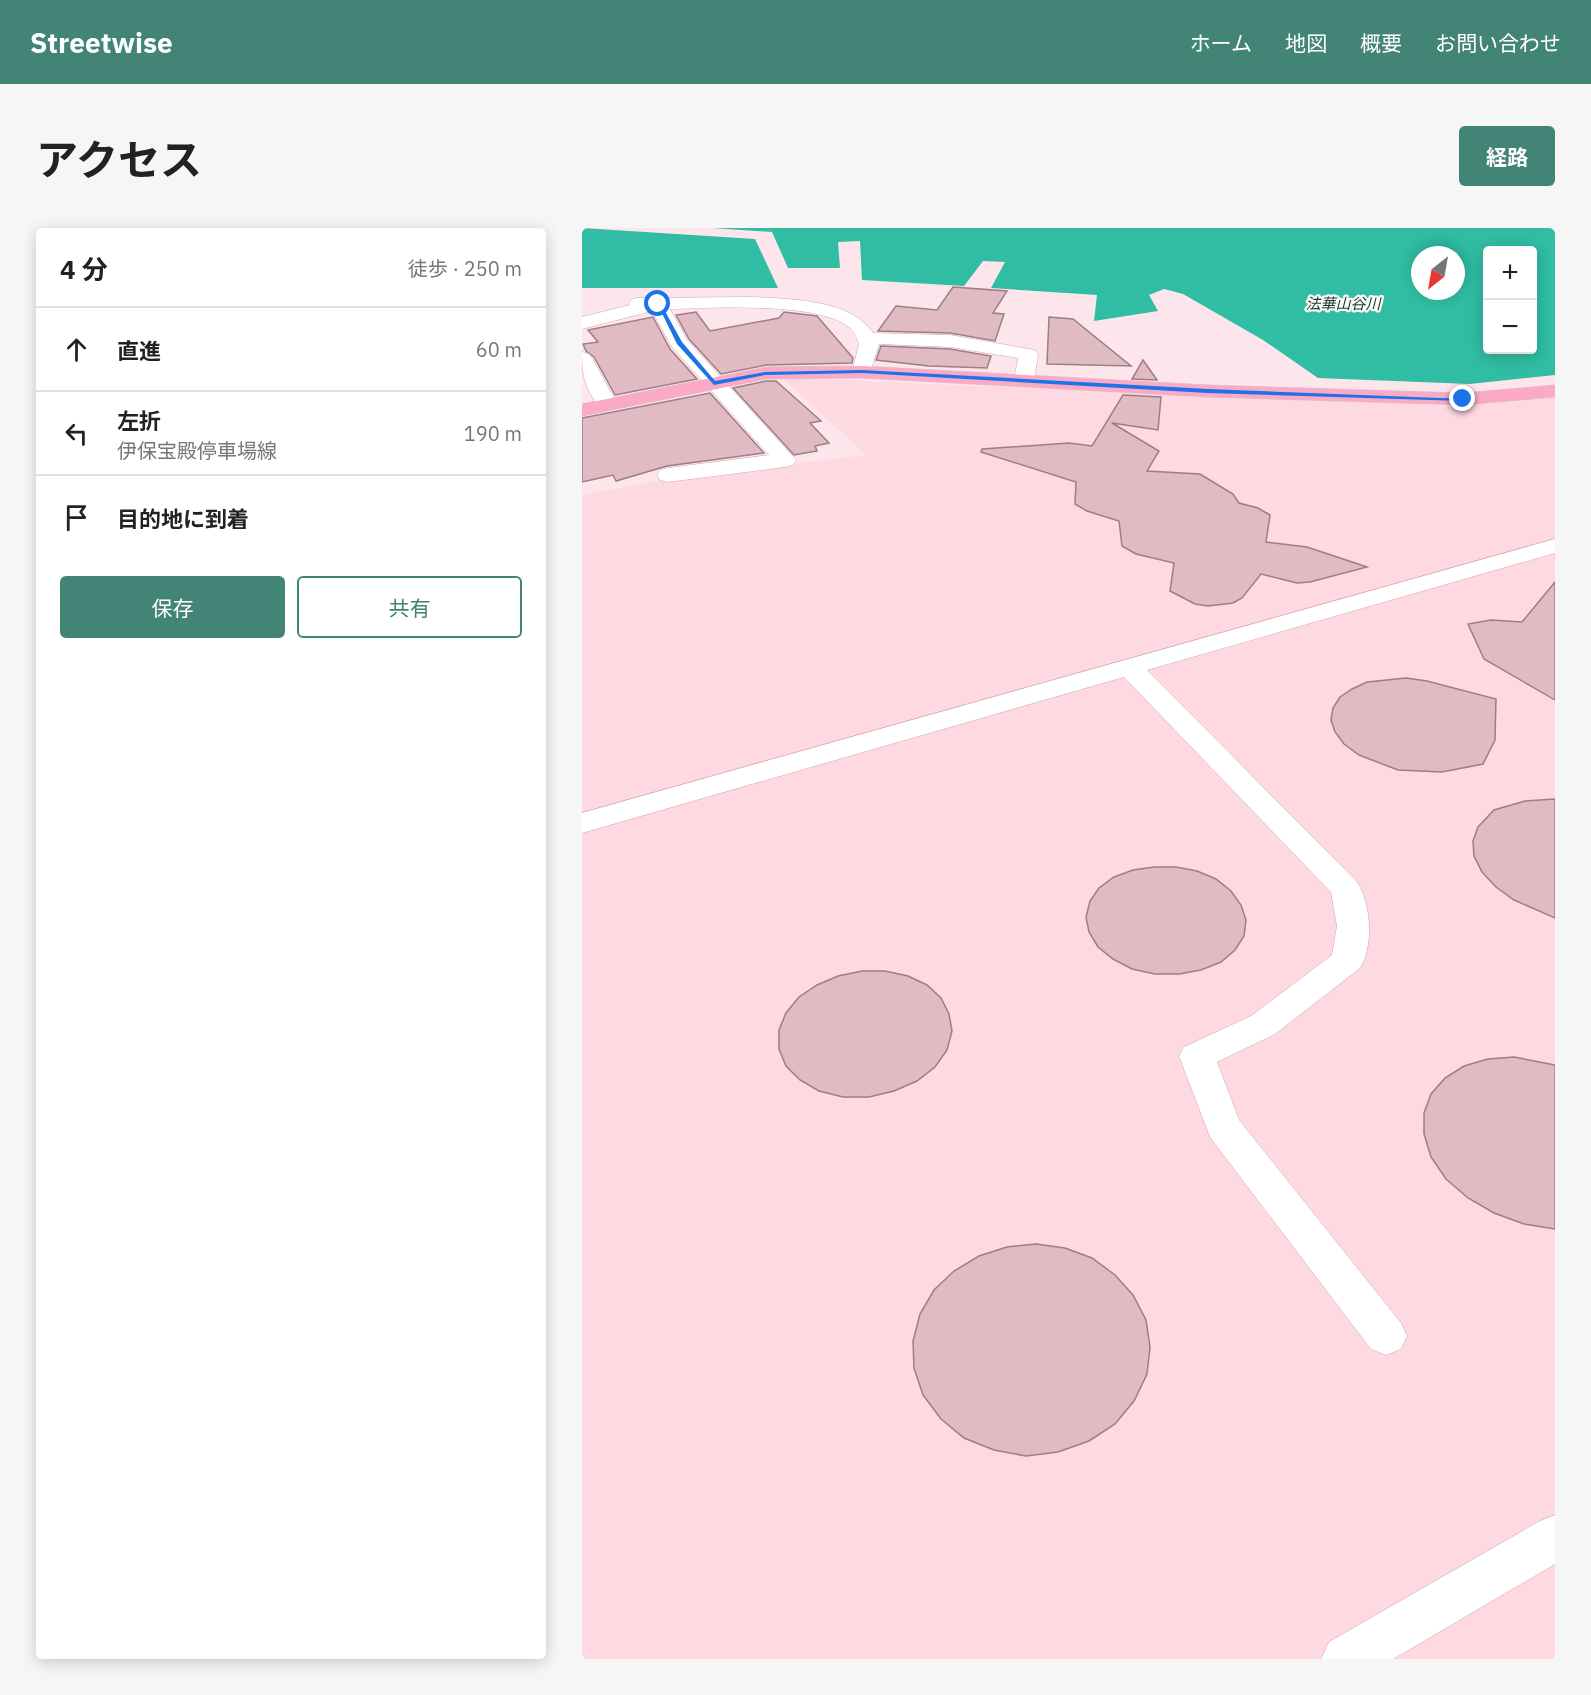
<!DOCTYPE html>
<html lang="ja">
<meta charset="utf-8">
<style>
body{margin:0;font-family:"IBM Plex Sans","Noto Sans JP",sans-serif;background:#f6f6f6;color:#222}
.controls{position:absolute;right:18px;top:18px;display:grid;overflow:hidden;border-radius:6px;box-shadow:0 3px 15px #0003}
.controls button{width:54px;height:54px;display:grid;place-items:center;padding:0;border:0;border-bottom:2px solid #e0e0e0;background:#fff;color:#222;font:30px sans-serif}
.compass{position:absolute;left:829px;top:18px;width:54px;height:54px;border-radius:50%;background:#fff;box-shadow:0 3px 15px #0003;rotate:211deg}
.stop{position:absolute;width:18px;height:18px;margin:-14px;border:4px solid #1a73e8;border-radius:50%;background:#fff}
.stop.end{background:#1a73e8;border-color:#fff;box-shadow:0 2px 6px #0008}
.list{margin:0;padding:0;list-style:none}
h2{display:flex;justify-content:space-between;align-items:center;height:78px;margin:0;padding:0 24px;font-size:26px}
h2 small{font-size:20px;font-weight:400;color:#767676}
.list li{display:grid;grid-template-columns:39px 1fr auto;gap:18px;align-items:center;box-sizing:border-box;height:84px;padding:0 24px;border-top:2px solid #e0e0e0}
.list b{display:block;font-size:22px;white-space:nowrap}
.list p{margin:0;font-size:20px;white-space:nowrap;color:#767676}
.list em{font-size:20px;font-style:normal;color:#767676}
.actions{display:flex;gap:12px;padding:18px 24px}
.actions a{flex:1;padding:14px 0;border:2px solid #428475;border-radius:6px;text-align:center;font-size:21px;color:#428475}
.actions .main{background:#428475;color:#fff}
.icon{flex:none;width:33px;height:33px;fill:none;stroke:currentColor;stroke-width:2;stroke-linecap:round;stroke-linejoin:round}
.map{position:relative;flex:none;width:973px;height:1431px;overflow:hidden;border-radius:6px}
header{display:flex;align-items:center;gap:36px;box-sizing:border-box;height:84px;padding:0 30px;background:#428475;color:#fff}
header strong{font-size:28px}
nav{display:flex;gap:33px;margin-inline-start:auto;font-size:21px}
.intro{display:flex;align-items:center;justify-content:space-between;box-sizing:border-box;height:144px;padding:0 36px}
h1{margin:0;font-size:42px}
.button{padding:15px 27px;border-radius:6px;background:#428475;color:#fff;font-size:21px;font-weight:700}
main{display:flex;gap:36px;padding:0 36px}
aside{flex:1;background:#fff;border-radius:6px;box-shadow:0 3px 15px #0003}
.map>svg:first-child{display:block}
.built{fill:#fed9e2}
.water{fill:#30bda3;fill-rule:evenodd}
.building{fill:#e0bbc4;stroke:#9e7d85;stroke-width:1.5}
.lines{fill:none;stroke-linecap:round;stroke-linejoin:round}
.minor-casing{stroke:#cca8b1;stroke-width:1}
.major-casing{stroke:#d0cdce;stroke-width:1}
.minor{fill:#fff;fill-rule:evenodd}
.major{fill:#fba9c4;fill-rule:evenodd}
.route{fill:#1a73e8}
.labels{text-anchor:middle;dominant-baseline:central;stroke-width:4.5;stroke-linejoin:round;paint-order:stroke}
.far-water-label{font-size:15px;font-style:italic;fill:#1f3530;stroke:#fafafa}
</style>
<header>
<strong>Streetwise</strong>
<nav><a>ホーム</a><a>地図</a><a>概要</a><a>お問い合わせ</a></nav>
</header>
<div class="intro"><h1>アクセス</h1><a class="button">経路</a></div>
<main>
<aside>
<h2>4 分<small>徒歩 · 250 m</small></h2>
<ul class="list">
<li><svg class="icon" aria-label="ahead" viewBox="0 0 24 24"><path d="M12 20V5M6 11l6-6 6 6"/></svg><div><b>直進</b></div><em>60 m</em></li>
<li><svg class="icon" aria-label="left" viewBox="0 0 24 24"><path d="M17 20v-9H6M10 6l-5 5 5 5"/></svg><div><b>左折</b><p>伊保宝殿停車場線</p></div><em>190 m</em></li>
<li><svg class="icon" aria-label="arrive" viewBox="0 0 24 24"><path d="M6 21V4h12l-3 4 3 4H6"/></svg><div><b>目的地に到着</b></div></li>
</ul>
<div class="actions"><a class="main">保存</a><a>共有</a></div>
</aside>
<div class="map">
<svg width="973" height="1431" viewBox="0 0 973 1431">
<rect width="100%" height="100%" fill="#fde6eb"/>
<path class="built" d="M 201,150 L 875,178 L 973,169 L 973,1431 L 0,1431 L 0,267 L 85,251 L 284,227 Z"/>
<g class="water">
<path d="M 0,0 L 173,11 L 196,60 L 0,60 Z"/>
<path d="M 130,0 L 973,0 L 973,147 L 888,156 L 736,150 L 681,112 L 601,66 L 582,61 L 567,67 L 576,83 L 512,93 L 515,67 L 409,60 L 423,34 L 401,33 L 382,58 L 280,52 L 278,13 L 256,14 L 258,40 L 206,40 L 190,4 ZM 906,22 L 951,22 L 951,122 L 906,122 ZM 838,27 L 874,27 L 874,63 L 838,63 Z"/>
</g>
<g class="building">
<path d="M 371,59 L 425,63 L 411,85 L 422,86 L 413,113 L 368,105 L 296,103 L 314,78 L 355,82 Z"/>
<path d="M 114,84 L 128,103 L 197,90 L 202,84 L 235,88 L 271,130 L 270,135 L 184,137 L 139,146 L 107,111 L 94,87 Z"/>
<path d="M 71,89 L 88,121 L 115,151 L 33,167 L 12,129 L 4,123 L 1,116 L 16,114 L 6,102 Z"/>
<path d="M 467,89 L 491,91 L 549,138 L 465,136 Z"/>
<path d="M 299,118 L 368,121 L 409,128 L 405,140 L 347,138 L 294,132 Z"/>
<path d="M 561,132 L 575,152 L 550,151 Z"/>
<path d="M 184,153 L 194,153 L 239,193 L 228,195 L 247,215 L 233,218 L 235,223 L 212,227 L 151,160 Z"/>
<path d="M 128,165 L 182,225 L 85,238 L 34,253 L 31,247 L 0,254 L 0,190 Z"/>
<path d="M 541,167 L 579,169 L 576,202 L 530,195 L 577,223 L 565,243 L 618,246 L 651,266 L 657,275 L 676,280 L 688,287 L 684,314 L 725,319 L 785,339 L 728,354 L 715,355 L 679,346 L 660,370 L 651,375 L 626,378 L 613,376 L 588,363 L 592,335 L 554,326 L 540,318 L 537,293 L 505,283 L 493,276 L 494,254 L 399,224 L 400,221 L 487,215 L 510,218 Z"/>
<path d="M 973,354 L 973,472 L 902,431 L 886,396 L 909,392 L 940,394 Z"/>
<path d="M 824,450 L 845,453 L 914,471 L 913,512 L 901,536 L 860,544 L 816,542 L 777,527 L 762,516 L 753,504 L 749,492 L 751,480 L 758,469 L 770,461 L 785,454 Z"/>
<path d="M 973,571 L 973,690 L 932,672 L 914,659 L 900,644 L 892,628 L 891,613 L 896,599 L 912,582 L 943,573 Z"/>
<path d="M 572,639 L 594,639 L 615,643 L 634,651 L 649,663 L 659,677 L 664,692 L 662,708 L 653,722 L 639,734 L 619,742 L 597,746 L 573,746 L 550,741 L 531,731 L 516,719 L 507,704 L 504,689 L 508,673 L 517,660 L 532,649 L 551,642 Z"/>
<path d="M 280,743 L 303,743 L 326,748 L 345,757 L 359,770 L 367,786 L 370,803 L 365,822 L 353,839 L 335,853 L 312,863 L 287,869 L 261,869 L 237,863 L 218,852 L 204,838 L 197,821 L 197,802 L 204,785 L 217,769 L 235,757 L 256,748 Z"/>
<path d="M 932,829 L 973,837 L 973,1001 L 942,996 L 912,985 L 886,970 L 864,951 L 849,929 L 842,906 L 842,885 L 849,866 L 863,850 L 882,838 L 906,831 Z"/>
<path d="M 454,1016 L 483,1020 L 510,1030 L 533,1047 L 551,1067 L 564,1092 L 568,1119 L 565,1146 L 552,1173 L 533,1196 L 507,1213 L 476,1224 L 444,1228 L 412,1222 L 382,1210 L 359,1191 L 341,1167 L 332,1140 L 331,1113 L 338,1086 L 352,1062 L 372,1043 L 397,1028 L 425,1019 Z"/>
</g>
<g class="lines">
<defs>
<g id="minor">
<path d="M 170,69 C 207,71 269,71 291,105 L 368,107 L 453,122 L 456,126 L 452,153 L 449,157 L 435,157 L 432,153 L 436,130 L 368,119 L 297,116 L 287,148 L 273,148 L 270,144 L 277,116 C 275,111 273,104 268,100 C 237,73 130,80 88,81 L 105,112 L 214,232 L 211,237 L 203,239 L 86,254 L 78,252 L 75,247 L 78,242 L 86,240 L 187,227 L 90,119 L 70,83 L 0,101 L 0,89 L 48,77 L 47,75 L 50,71 L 56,70 Z"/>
<path d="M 0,124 L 7,126 L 10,130 L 35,176 L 32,180 L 25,182 L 18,180 C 3,160 0,149 0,124 Z"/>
<path d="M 973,311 L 973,325 L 565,442 L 775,654 C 789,676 792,717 778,740 L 693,806 L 635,834 L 657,892 L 819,1095 L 825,1108 L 819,1121 L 804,1127 L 789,1121 L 628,909 L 597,828 L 602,819 L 669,788 L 750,727 L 755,698 L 749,664 L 542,449 L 0,605 L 0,585 Z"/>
<path d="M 973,1287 L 973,1336 L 811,1431 L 739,1431 L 747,1414 L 956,1294 Z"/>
</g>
<path id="major" d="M 280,138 L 626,157 L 881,165 L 973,157 L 973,169 L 881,177 L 626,169 L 280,150 L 184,151 L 0,188 L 0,176 L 184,139 Z"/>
</defs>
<use href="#minor" class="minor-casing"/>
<use href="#major" class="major-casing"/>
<use href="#minor" class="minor"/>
<use href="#major" class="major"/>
</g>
<path class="route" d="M 75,75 L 79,76 L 100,114 L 133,153 L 183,144 L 280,142 L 626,161 L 884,171 L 881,173 L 626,165 L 280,145 L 183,147 L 132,157 L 95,116 Z"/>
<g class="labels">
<g class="far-water-label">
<text x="761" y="75">法華山谷川</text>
</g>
</g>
</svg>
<div class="controls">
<button>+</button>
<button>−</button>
</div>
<svg class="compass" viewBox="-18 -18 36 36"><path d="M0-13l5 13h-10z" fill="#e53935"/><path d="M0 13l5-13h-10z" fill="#767676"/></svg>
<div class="stop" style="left:76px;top:76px"></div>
<div class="stop end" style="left:881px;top:171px"></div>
</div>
</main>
